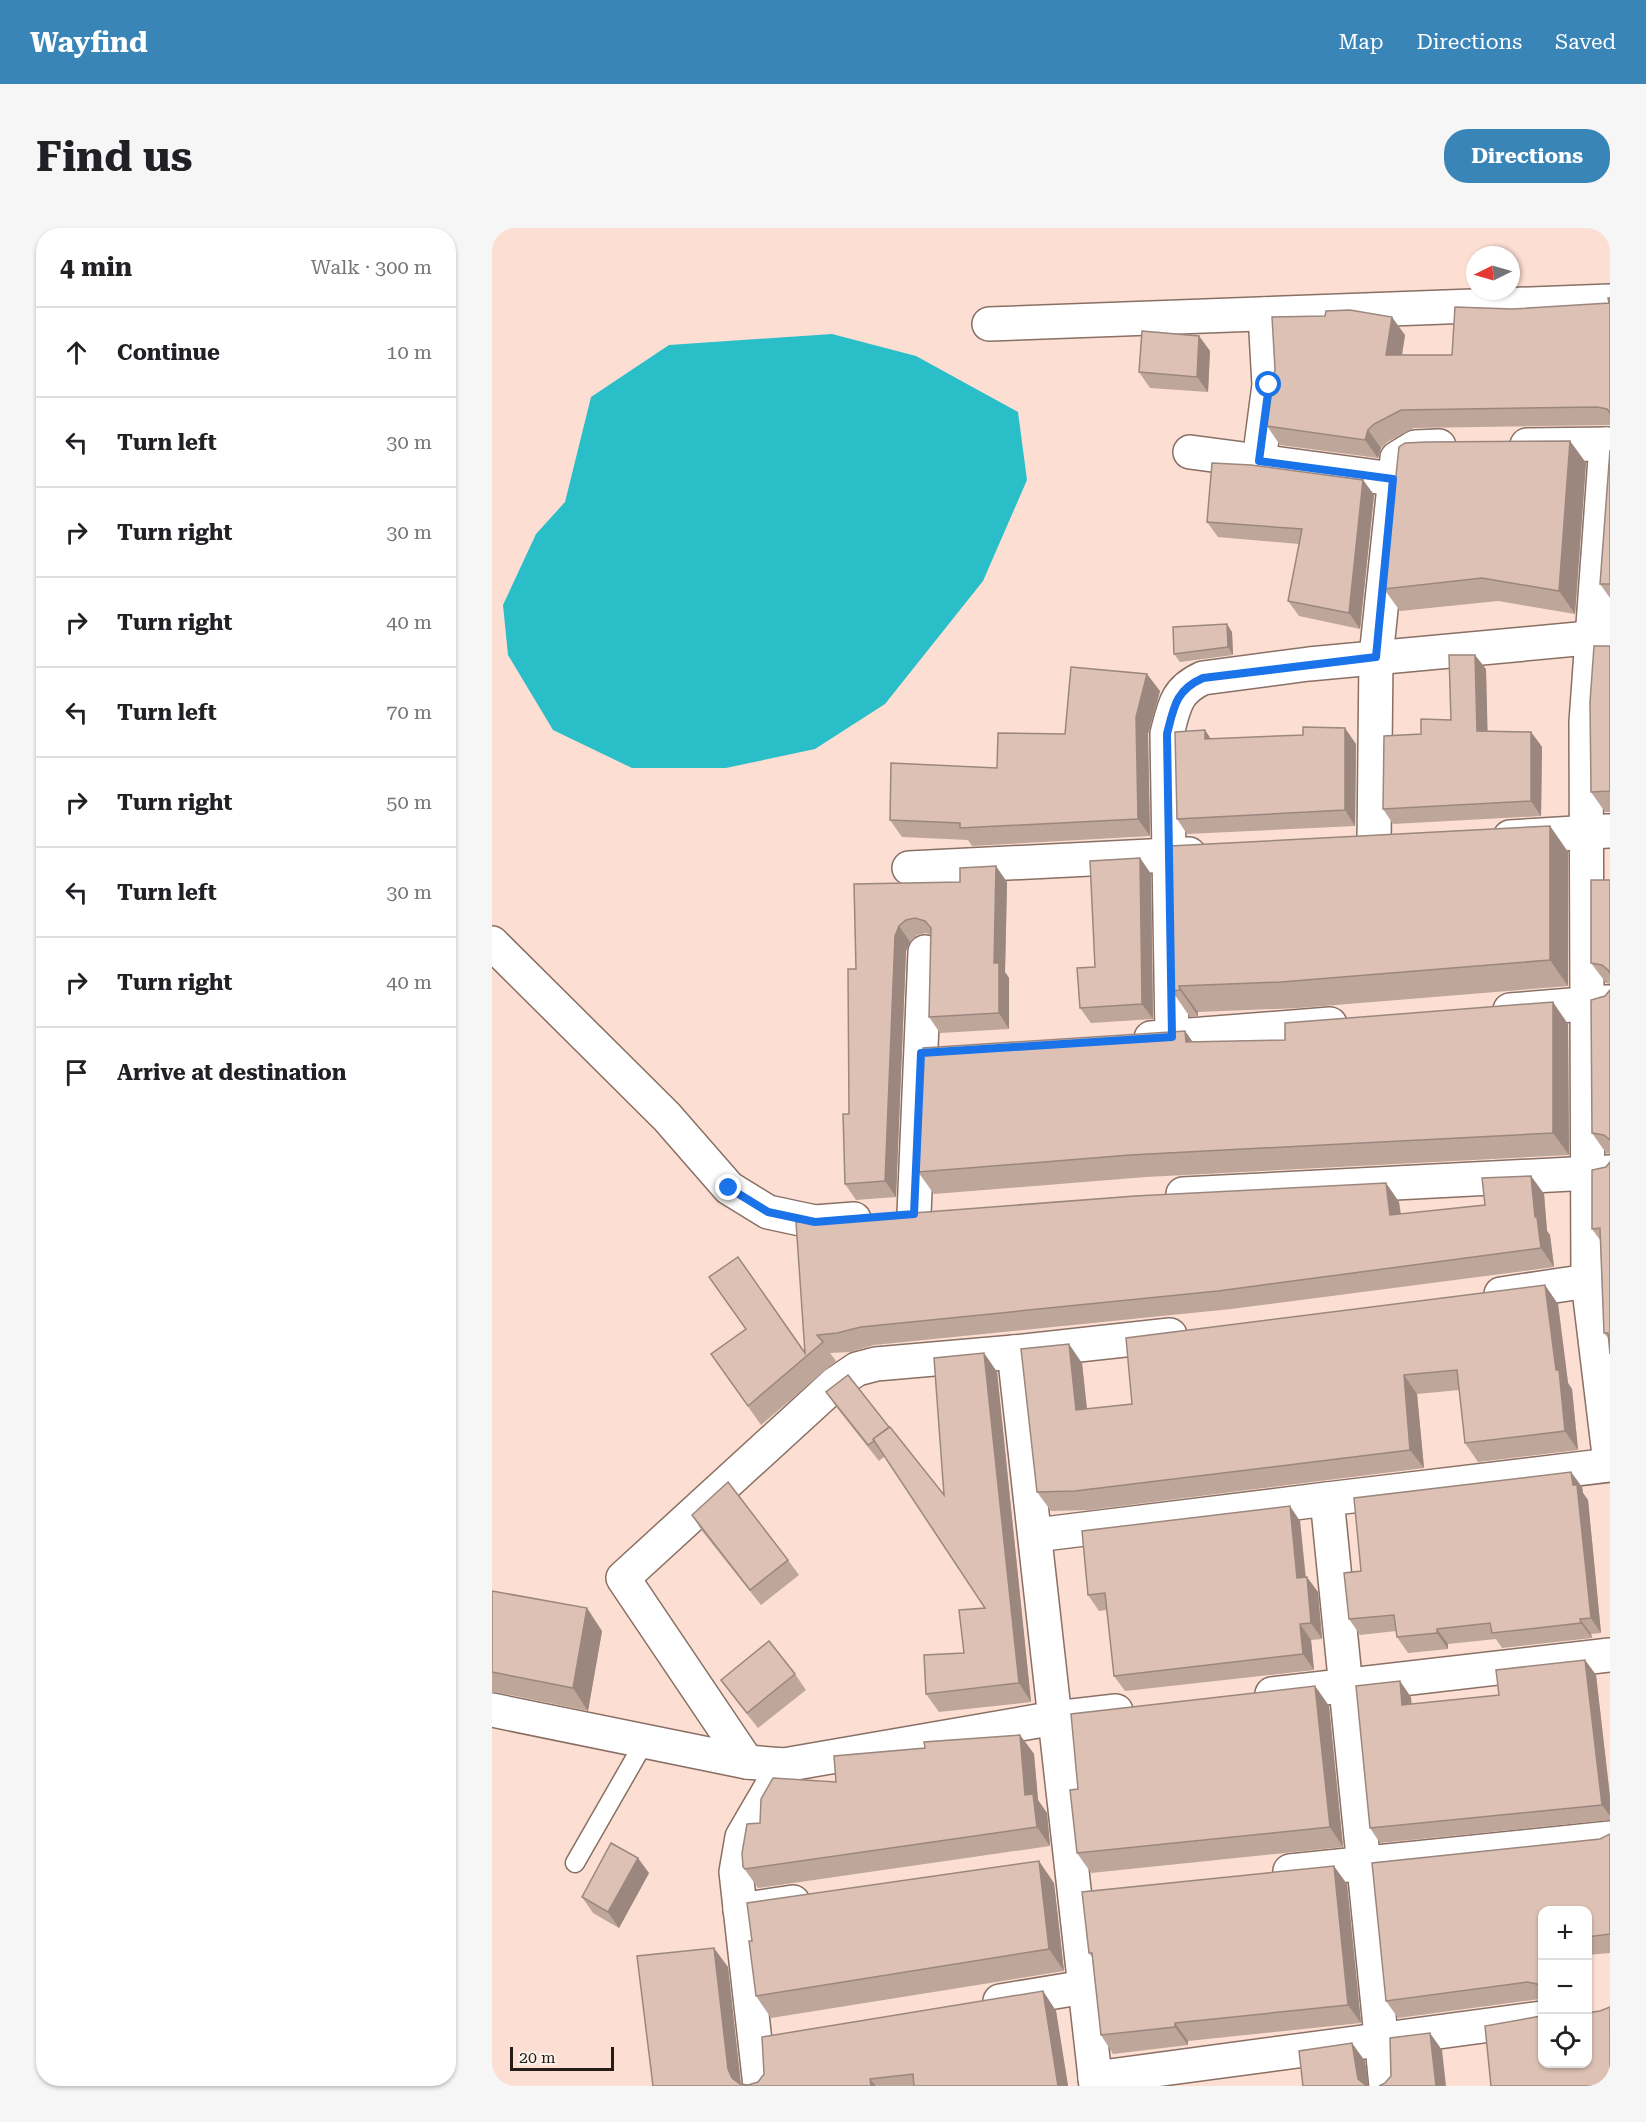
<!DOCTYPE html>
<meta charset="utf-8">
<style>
body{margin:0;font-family:"Roboto Serif",serif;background:#f6f6f6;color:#202124}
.controls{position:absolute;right:18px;bottom:18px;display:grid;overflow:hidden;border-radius:12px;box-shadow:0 2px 4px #0004}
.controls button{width:54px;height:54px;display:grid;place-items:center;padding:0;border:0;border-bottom:2px solid #e0e0e0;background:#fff;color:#202124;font:30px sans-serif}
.compass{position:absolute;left:974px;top:18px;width:54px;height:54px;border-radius:50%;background:#fff;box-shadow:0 2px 4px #0004;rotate:265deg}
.scale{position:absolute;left:18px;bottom:15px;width:104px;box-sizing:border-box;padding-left:6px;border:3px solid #261c17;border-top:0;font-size:16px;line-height:21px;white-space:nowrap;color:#261c17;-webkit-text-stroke:4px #fcf0eb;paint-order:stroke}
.stop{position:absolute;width:18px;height:18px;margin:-14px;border:4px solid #1a73e8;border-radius:50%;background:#fff}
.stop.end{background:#1a73e8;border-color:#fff;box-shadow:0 2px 6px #0008}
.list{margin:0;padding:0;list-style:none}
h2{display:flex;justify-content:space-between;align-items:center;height:78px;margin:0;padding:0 24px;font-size:26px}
h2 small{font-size:20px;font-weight:400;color:#757577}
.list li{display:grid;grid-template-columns:39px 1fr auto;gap:18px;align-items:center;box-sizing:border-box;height:90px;padding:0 24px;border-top:2px solid #e0e0e0}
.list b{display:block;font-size:22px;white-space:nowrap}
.list em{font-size:20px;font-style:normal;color:#757577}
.icon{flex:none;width:33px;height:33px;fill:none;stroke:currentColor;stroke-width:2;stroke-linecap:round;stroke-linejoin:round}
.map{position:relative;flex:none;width:1118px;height:1858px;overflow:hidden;border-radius:24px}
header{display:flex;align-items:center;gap:36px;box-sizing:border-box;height:84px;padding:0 30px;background:#3a85b8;color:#fff}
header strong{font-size:28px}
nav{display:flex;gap:33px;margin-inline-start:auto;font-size:21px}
.intro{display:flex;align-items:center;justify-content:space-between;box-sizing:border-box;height:144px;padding:0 36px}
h1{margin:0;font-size:42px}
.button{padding:15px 27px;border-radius:24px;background:#3a85b8;color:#fff;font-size:21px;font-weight:700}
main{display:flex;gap:36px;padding:0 36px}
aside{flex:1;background:#fff;border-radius:24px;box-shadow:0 2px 4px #0004}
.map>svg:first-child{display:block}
.water{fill:#2abec9}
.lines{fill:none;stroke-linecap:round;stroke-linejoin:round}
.lane-casing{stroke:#896f64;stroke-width:21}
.street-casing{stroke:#896f64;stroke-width:36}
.lane{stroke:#fff;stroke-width:18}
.street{stroke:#fff;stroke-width:33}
.wall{fill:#bea69b}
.shaded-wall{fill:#9b877e}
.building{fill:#ddc1b4;stroke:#9b877e;stroke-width:1.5}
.route{stroke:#1a73e8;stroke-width:8}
</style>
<header>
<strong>Wayfind</strong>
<nav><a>Map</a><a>Directions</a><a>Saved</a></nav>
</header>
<div class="intro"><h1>Find us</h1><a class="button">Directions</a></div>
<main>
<aside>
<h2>4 min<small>Walk · 300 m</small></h2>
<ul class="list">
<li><svg class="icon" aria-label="ahead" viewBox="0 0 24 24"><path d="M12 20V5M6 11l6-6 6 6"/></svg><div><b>Continue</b></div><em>10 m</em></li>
<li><svg class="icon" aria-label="left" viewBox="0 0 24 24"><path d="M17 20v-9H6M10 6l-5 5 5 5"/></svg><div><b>Turn left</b></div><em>30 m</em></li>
<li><svg class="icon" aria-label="right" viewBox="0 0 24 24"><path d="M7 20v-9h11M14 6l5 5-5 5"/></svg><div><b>Turn right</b></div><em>30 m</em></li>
<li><svg class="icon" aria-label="right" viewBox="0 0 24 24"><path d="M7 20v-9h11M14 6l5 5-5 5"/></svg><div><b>Turn right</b></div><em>40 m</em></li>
<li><svg class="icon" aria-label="left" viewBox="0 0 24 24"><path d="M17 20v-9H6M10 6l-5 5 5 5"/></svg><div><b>Turn left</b></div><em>70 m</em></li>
<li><svg class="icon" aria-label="right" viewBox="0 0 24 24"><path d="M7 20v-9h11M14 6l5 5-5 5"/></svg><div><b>Turn right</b></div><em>50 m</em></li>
<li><svg class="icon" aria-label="left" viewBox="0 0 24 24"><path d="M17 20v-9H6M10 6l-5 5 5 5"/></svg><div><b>Turn left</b></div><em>30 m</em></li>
<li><svg class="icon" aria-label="right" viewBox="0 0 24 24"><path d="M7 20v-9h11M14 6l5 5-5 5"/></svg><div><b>Turn right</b></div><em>40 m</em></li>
<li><svg class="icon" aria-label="arrive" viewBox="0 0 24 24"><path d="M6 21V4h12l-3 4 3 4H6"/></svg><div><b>Arrive at destination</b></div></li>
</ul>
</aside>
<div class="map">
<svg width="1118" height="1858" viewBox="0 0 1118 1858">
<rect width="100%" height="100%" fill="#fcded2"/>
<path class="water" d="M 340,106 L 424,128 L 526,184 L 535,252 L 491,353 L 393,476 L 323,521 L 234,540 L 140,540 L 61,502 L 16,427 L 11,377 L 44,306 L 73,274 L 99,169 L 177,117 Z"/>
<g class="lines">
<defs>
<path id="lane" d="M 83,1635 L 153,1513"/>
<g id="street">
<path d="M 497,96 L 1118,73"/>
<path d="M 1114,216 L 1094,494 L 1096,1053 L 1118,1235"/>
<path d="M 1035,217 L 1118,216"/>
<path d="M 698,224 L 901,251"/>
<path d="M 767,233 L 777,157 L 773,86"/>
<path d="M 1018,609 L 1116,603"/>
<path d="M 882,616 L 884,429 L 905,230 L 923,219 L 947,218"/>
<path d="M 417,640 L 697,626"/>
<path d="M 0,715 L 175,889 L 237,960 L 276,984 L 323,994 L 362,991"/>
<path d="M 1018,782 L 1116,774"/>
<path d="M 680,809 L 675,506 C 682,478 684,462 711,450 L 817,436 L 1118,408"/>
<path d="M 659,810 L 838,796"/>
<path d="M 691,966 L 1118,944"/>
<path d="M 422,986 L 433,724"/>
<path d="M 1009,1066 L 1096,1053"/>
<path d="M 522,1124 L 604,1858"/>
<path d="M 544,1307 L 835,1271"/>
<path d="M 780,1466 L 1118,1427"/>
<path d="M 0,1482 L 255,1534 L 292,1537 L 563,1490 L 624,1483"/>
<path d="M 255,1534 L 131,1350 L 343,1156 L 365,1141 L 384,1136 L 522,1124 L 678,1107"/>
<path d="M 798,1643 L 1118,1610"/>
<path d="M 248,1682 L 301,1674"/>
<path d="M 508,1773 L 593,1759"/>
<path d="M 603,1850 L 1050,1790"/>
<path d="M 268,1858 L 244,1644 L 250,1609 L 292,1537"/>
<path d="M 894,1858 L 835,1271 L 1118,1237"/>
</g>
</defs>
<use href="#lane" class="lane-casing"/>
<use href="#street" class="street-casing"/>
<use href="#lane" class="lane"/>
<use href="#street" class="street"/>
</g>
<g class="wall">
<path d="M 1118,70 L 1118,197 L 922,200 L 895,214 L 889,220 L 886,230 L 788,217 L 775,198 L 833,88 L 913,107 L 910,127 L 960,127 L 1020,81 L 1117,75 Z"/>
<path d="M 707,108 L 718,123 L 716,164 L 658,160 L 647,144 Z"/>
<path d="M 1078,213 L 1094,235 L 1083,386 L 1006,373 L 908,383 L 892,361 Z"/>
<path d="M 1118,222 L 1118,370 L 1108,356 Z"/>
<path d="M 871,252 L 882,267 L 868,401 L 807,388 L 796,373 L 807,316 L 726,309 L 715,294 Z"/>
<path d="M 740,404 L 741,427 L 688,434 L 682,426 Z"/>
<path d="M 1118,418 L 1118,584 L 1113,584 L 1099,564 Z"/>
<path d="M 994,441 L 995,504 L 1039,504 L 1050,519 L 1049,588 L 901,596 L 891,581 L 929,506 L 959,492 Z"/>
<path d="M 668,463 L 656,506 L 658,608 L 480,618 L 476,612 L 410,609 L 398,592 L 573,506 Z"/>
<path d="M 713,502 L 719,511 L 811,507 L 864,516 L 863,598 L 695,606 L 685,591 Z"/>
<path d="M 1058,598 L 1076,624 L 1076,758 L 807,780 L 706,784 L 706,788 L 698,789 L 680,763 L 678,618 Z"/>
<path d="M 648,630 L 659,646 L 661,791 L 599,795 L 588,780 L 603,739 Z"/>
<path d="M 1118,652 L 1118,756 L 1114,755 L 1099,735 Z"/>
<path d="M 515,654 L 513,744 L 517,750 L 517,801 L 448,805 L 437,789 L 439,707 L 434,705 L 425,707 L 418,714 L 414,723 L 404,969 L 364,972 L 353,956 L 364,741 L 362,656 Z"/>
<path d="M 1118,762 L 1118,926 L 1114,925 L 1100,905 L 1113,768 Z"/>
<path d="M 1076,796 L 1077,927 L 654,949 L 442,966 L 426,944 L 693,803 L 701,814 L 793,812 Z"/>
<path d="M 1114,939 L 1117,1111 L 1112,1105 L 1108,1012 L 1100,1001 Z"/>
<path d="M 1039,948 L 1052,966 L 1055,1003 L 1058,1007 L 1062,1039 L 739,1081 L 382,1117 L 358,1124 L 338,1125 L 344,1133 L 269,1197 L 219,1126 L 313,1125 L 304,994 L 894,955 L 907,974 L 909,986 L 993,977 Z"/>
<path d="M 1066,1076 L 1076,1155 L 1080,1161 L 1086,1222 L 986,1234 L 973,1215 L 967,1162 L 925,1166 L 932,1240 L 597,1282 L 559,1283 L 545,1264 L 590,1135 L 595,1181 L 640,1176 Z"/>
<path d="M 492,1125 L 505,1144 L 539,1474 L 447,1484 L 434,1466 L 472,1425 L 493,1380 L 393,1228 L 387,1233 L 345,1180 L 334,1164 L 452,1267 Z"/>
<path d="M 1079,1244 L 1090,1259 L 1091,1265 L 1096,1272 L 1109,1405 L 1099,1406 L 1100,1410 L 1010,1420 L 1004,1411 L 956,1416 L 956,1421 L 916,1425 L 905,1409 L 904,1403 L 868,1407 L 857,1391 L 869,1343 Z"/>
<path d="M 200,1287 L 296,1332 L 307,1347 L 269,1377 L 210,1303 Z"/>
<path d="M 808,1293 L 814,1349 L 826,1364 L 830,1411 L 819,1412 L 822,1442 L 633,1463 L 622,1448 L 615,1382 L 607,1383 L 596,1367 Z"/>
<path d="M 0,1363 L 110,1403 L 96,1483 L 4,1464 L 0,1465 Z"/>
<path d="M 1093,1432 L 1104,1447 L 1118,1569 L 1118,1592 L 888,1615 L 878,1600 L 919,1469 L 919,1476 L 1007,1467 Z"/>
<path d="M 303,1446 L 314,1462 L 266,1500 L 240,1467 L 229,1452 Z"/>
<path d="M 823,1458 L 837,1478 L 851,1619 L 599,1645 L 585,1625 L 586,1561 Z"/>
<path d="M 528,1507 L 542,1526 L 546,1572 L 555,1585 L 558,1618 L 266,1660 L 251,1639 L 268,1595 L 344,1554 L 433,1520 Z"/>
<path d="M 1118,1606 L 1118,1725 L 1095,1727 L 1095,1683 L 1050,1683 L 1050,1772 L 1048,1771 L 906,1790 L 894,1773 L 1108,1611 Z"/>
<path d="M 157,1645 L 127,1700 L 101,1685 L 90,1669 Z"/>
<path d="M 562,1655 L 572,1743 L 279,1790 L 264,1768 Z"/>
<path d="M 855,1656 L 869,1795 L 696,1813 L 696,1817 L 621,1826 L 609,1807 L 600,1729 L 597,1725 Z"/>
<path d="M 236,1739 L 249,1856 L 256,1857 L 551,1763 L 564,1783 L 576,1858 L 161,1858 Z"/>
</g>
<g class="shaded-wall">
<path d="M 900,89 L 913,107 L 907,145 L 894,127 Z"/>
<path d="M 707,108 L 718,123 L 716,164 L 705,149 Z"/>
<path d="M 876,202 L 889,220 L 886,230 L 873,212 Z"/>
<path d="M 1078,213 L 1094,235 L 1083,386 L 1067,363 Z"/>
<path d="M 871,252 L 882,267 L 868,401 L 857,385 Z"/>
<path d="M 735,396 L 740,404 L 741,427 L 736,419 Z"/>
<path d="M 983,427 L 994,441 L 996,518 L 985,503 Z"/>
<path d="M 655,446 L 668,463 L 656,506 L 658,608 L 646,591 L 644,489 Z"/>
<path d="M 853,500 L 864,516 L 863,598 L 853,582 Z"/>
<path d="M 713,502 L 723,518 L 713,511 Z"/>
<path d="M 1039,504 L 1050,519 L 1049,588 L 1039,573 Z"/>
<path d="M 1058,598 L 1076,624 L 1076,758 L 1058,732 Z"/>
<path d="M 648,630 L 659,646 L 661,791 L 650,776 Z"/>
<path d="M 504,638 L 515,654 L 513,744 L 517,750 L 517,801 L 507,785 L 502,735 Z"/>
<path d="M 407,698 L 418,714 L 414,723 L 404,969 L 393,953 L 403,708 Z"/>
<path d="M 687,758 L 706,784 L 706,788 L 688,762 Z"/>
<path d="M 1061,774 L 1076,796 L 1077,927 L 1061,905 Z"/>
<path d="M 693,803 L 709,826 L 694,814 Z"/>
<path d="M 1039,948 L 1052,966 L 1055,1003 L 1058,1007 L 1062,1039 L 1049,1020 L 1043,989 Z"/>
<path d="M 894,955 L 907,974 L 911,1005 L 898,987 Z"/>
<path d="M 1053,1057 L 1066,1076 L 1076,1155 L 1080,1161 L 1086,1222 L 1073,1203 L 1064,1142 Z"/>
<path d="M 577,1116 L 590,1135 L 597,1201 L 584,1182 Z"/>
<path d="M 492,1125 L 505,1144 L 539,1474 L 527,1455 Z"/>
<path d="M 912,1147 L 925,1166 L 932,1240 L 918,1222 Z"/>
<path d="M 1079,1244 L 1090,1259 L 1091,1265 L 1096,1272 L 1109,1405 L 1099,1390 Z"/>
<path d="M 798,1278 L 808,1293 L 815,1366 L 805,1350 Z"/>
<path d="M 815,1349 L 826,1364 L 830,1411 L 819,1395 Z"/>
<path d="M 95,1380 L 110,1403 L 96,1483 L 81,1460 Z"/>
<path d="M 1088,1391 L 1099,1406 L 1100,1410 L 1089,1395 Z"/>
<path d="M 808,1396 L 819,1412 L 822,1442 L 811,1426 Z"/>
<path d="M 945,1401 L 956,1416 L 956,1421 L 945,1405 Z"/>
<path d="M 1093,1432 L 1104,1447 L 1118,1569 L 1118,1588 L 1110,1577 Z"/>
<path d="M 908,1453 L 919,1469 L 921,1492 L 910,1477 Z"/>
<path d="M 823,1458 L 837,1478 L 851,1619 L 838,1599 Z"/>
<path d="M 528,1507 L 542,1526 L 546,1572 L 555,1585 L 558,1618 L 545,1599 L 533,1567 Z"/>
<path d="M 146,1630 L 157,1645 L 127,1700 L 116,1684 Z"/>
<path d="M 547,1633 L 562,1655 L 572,1743 L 557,1721 Z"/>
<path d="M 842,1638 L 855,1656 L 869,1795 L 856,1777 Z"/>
<path d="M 222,1720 L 236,1739 L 249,1858 L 240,1850 L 236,1841 Z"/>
<path d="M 551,1763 L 564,1783 L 576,1858 L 566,1858 Z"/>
<path d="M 683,1795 L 696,1813 L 696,1817 L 683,1799 Z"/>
<path d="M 938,1805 L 950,1822 L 954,1858 L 944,1858 Z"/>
<path d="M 860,1815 L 873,1833 L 877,1858 L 871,1858 L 866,1851 Z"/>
<path d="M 378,1851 L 384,1858 L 379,1858 Z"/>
</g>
<g class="building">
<path d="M 1116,70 L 1118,70 L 1118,185 L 1115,181 L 1105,179 L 909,182 L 882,196 L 876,202 L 873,212 L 775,198 L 783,141 L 780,89 L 833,88 L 834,83 L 858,82 L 900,89 L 894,127 L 960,127 L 963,79 L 1020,81 L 1117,75 Z"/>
<path d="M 650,103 L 707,108 L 705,149 L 647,144 Z"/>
<path d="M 1078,213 L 1067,363 L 990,350 L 892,361 L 907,219 L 913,215 L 934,214 Z"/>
<path d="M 1118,222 L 1118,356 L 1108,356 Z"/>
<path d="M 720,235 L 759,237 L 871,252 L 857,385 L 796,373 L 810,301 L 715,294 Z"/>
<path d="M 735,396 L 736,419 L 682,426 L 681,399 Z"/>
<path d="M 1102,418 L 1118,418 L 1118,563 L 1099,564 L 1098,474 Z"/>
<path d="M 957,427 L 983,427 L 985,503 L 1039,504 L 1039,573 L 891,581 L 892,508 L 929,506 L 929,491 L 959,492 Z"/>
<path d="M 579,439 L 655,446 L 644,489 L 646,591 L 468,600 L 468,595 L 398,592 L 399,535 L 505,540 L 506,505 L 573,506 Z"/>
<path d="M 811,499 L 853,500 L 853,582 L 685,591 L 683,504 L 713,502 L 713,511 L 811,507 Z"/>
<path d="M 1058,598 L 1058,732 L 789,754 L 687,758 L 688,762 L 680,763 L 678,618 Z"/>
<path d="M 648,630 L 650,776 L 588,780 L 585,740 L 603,739 L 598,633 Z"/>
<path d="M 504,638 L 502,735 L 507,735 L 507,785 L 437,789 L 439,700 L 433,693 L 423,690 L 414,692 L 407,698 L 403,708 L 393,953 L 353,956 L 351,886 L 357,886 L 356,741 L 364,741 L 362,656 L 468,654 L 468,640 Z"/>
<path d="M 1099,652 L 1118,652 L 1118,746 L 1117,743 L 1110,737 L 1099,735 Z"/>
<path d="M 1118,762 L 1118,912 L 1112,907 L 1100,905 L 1099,772 L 1113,768 Z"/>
<path d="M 1061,774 L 1061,905 L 638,927 L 426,944 L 431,820 L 693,803 L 694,814 L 793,812 L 793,795 Z"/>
<path d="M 1118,934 L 1118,1126 L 1116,1105 L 1112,1105 L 1108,1000 L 1100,1001 L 1100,942 L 1114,939 Z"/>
<path d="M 1039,948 L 1043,989 L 1045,989 L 1049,1020 L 726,1063 L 369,1099 L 345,1105 L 325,1107 L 331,1114 L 256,1178 L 219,1126 L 254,1101 L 217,1049 L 246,1029 L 313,1125 L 304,994 L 643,968 L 894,955 L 898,987 L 993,977 L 990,950 Z"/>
<path d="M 1053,1057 L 1064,1142 L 1067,1142 L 1073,1203 L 973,1215 L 965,1142 L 912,1147 L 918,1222 L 583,1263 L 545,1264 L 529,1121 L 577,1116 L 584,1182 L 640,1176 L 634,1110 Z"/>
<path d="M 492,1125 L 527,1455 L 434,1466 L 432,1427 L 472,1425 L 467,1382 L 493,1380 L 381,1211 L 398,1199 L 452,1267 L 442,1130 Z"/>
<path d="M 356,1147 L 397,1199 L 381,1211 L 382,1213 L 376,1217 L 334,1164 Z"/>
<path d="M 1079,1244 L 1081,1257 L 1085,1257 L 1099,1390 L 1088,1391 L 1089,1395 L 1000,1405 L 998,1395 L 945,1401 L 945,1405 L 905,1409 L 902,1387 L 857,1391 L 852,1345 L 869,1343 L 862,1270 Z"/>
<path d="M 236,1254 L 296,1332 L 258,1362 L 200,1287 Z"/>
<path d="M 798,1278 L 805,1350 L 815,1349 L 819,1395 L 808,1396 L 811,1426 L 622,1448 L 613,1365 L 596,1367 L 590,1303 Z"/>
<path d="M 0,1363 L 95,1380 L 81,1460 L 0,1444 Z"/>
<path d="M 277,1413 L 303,1446 L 255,1485 L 229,1452 Z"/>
<path d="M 1093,1432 L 1110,1577 L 878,1600 L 864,1458 L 908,1453 L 910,1477 L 1007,1467 L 1004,1442 Z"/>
<path d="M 823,1458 L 838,1599 L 585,1625 L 578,1562 L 586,1561 L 579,1486 Z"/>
<path d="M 528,1507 L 533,1567 L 541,1566 L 545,1599 L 253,1641 L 251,1639 L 250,1625 L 255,1596 L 268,1595 L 269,1571 L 281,1550 L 344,1554 L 342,1528 L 433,1520 L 432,1514 Z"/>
<path d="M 1118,1606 L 1118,1706 L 1095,1709 L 1095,1683 L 1050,1683 L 1050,1760 L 1045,1756 L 1035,1754 L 894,1773 L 880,1635 L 1108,1611 Z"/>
<path d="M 119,1615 L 146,1630 L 116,1684 L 90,1669 Z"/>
<path d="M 547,1633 L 557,1721 L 264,1768 L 257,1713 L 260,1713 L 255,1675 Z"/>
<path d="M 842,1638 L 856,1777 L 683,1795 L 683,1799 L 609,1807 L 600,1725 L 597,1725 L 590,1664 Z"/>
<path d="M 222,1720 L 236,1841 L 240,1850 L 248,1856 L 256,1857 L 266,1854 L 272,1846 L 270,1809 L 551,1763 L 566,1858 L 422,1858 L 421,1846 L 378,1851 L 379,1858 L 161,1858 L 145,1728 Z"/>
<path d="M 1118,1779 L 1118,1858 L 999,1858 L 993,1798 L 1049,1788 L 1050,1786 L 1050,1836 L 1095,1836 L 1095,1785 L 1108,1783 Z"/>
<path d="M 938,1805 L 944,1858 L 887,1858 L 893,1855 L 899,1848 L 898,1810 Z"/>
<path d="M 860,1815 L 866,1851 L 875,1858 L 811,1858 L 807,1823 Z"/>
</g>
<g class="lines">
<path class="route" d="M 237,960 L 276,984 L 323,994 L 422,986 L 429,825 L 680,809 L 675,506 C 682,478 684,462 711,450 L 884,429 L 901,251 L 767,233 L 777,157"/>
</g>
</svg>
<div class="controls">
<button>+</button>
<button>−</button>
<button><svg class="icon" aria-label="locate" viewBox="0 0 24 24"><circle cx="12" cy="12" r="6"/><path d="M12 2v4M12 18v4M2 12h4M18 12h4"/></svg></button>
</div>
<svg class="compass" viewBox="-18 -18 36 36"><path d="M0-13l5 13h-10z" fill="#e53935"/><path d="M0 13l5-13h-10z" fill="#757577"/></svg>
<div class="scale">20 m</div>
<div class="stop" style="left:777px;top:157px"></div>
<div class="stop end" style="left:237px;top:960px"></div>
</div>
</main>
